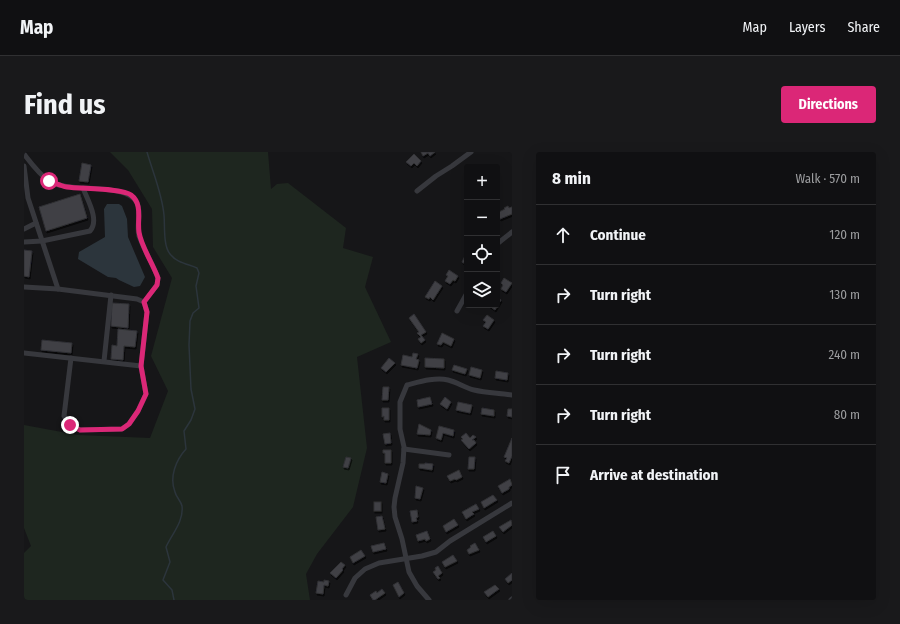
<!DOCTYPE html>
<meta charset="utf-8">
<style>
body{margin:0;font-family:"Fira Sans Condensed",sans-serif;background:#19191b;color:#f1f3f6}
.controls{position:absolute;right:12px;top:12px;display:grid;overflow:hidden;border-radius:4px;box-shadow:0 4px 16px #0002}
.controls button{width:36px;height:36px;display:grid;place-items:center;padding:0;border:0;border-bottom:1px solid #303032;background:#101012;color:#f1f3f6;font:20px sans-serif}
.stop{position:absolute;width:12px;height:12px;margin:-9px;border:3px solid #db2777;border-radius:50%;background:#fff}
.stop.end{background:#db2777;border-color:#fff;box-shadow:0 1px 4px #0008}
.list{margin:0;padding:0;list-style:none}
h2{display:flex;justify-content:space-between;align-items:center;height:52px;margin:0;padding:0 16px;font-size:17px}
h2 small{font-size:13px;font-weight:400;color:#9c9d9f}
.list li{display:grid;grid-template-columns:26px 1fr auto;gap:12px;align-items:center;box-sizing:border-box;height:60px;padding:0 16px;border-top:1px solid #303032}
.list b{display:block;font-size:15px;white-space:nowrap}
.list em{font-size:13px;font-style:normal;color:#9c9d9f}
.icon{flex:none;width:22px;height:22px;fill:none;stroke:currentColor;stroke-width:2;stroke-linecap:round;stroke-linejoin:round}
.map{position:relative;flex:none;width:488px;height:448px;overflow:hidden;border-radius:4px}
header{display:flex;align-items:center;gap:24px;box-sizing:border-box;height:56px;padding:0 20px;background:#101012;border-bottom:1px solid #303032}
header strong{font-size:19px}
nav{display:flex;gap:22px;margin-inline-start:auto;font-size:14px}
.intro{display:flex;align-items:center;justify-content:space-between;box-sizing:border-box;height:96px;padding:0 24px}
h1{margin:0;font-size:28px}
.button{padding:10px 18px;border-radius:4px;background:#db2777;color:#fff;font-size:14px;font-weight:700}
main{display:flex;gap:24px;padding:0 24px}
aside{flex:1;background:#101012;border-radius:4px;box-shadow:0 4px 16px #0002}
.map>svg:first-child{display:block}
.green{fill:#1e261f}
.water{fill:#2c353c}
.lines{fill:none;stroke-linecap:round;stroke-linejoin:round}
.stream{stroke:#2c353c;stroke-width:1.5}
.building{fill:#404145;stroke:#303034;filter:url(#shadow)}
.minor{stroke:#37383d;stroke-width:5}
.route{stroke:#db2777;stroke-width:5}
</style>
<header>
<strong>Map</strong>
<nav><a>Map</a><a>Layers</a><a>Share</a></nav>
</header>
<div class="intro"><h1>Find us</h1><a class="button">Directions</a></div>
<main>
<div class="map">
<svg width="488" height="448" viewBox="0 0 488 448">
<defs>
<filter id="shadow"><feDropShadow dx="1" dy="2" stdDeviation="0" flood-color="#0009"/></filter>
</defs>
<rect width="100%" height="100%" fill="#161618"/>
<path class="green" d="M 86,0 L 244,0 L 247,37 L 253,32 L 264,31 L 322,76 L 319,96 L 349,105 L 341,135 L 367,190 L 333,205 L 343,296 L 329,355 L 293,402 L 282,422 L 286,448 L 0,448 L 0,401 L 7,394 L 0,376 L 0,273 L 54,283 L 126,286 L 144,239 L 127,204 L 148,126 L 129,95 L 128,57 L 104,18 Z"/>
<path class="water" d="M 83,52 L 95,52 L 98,54 L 103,67 L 104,85 L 121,125 L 116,134 L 110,135 L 95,128 L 92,126 L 84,125 L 54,107 L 55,100 L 81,85 L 80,57 Z"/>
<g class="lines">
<path class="stream" d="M 123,0 C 129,21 138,41 140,63 C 141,73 139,94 146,102 C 153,111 164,112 173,116 L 175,121 L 172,134 L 175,156 L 169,161 L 166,169 L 165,193 L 167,237 L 171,257 L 167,268 L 160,279 L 162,297 C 152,308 145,325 151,340 C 152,345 157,349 158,354 C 160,369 148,382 142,395 L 146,410 L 139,428 L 148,438 L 150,448"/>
</g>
<g class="building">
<path d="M 397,0 L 411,0 L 406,4 L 404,1 L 399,4 Z"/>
<path d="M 390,2 L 397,9 L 393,14 L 390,11 L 387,14 L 382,10 Z"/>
<path d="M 58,11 L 67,13 L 64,30 L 55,29 Z"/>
<path d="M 56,42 L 63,66 L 22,79 L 15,55 Z"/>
<path d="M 484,54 L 485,56 L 488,55 L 488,62 L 476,67 L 473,61 L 481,57 L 480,56 Z"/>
<path d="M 0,98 L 8,99 L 5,125 L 0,124 Z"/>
<path d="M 442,102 L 443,102 L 443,113 L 438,110 Z"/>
<path d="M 425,118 L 434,124 L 431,129 L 429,128 L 426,132 L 421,129 L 424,124 L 422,123 Z"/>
<path d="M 480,126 L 488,131 L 482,140 L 477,137 L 479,133 L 477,131 Z"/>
<path d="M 411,129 L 418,134 L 409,148 L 406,145 L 405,147 L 401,145 Z"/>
<path d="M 473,145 L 477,148 L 471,158 L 464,153 L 473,153 Z"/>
<path d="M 88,151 L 105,152 L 104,176 L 87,174 Z"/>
<path d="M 390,162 L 402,180 L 397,183 L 401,188 L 397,191 L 394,187 L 397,185 L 393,181 L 395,180 L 385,166 Z"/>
<path d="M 463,163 L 470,168 L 464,177 L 459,174 L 462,170 L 459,168 Z"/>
<path d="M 94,177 L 113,179 L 111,195 L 100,194 L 99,208 L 87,207 L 88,193 L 93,194 Z"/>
<path d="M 418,181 L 430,187 L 427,194 L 419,190 L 417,193 L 413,192 Z"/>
<path d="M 18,188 L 48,191 L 47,201 L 17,198 Z"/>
<path d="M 389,201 L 394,202 L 392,207 L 395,208 L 393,216 L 377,213 L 379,203 L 388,205 Z"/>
<path d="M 365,206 L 371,211 L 362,220 L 357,216 Z"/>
<path d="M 401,206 L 420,207 L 420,216 L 401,215 Z"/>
<path d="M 430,213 L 443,217 L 441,222 L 428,218 Z"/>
<path d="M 447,215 L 458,218 L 456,226 L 445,223 Z"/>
<path d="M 472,219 L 484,221 L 483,228 L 471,226 Z"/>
<path d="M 359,235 L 365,235 L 364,248 L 358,248 Z"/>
<path d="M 406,245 L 408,252 L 394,255 L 393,248 Z"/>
<path d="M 421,245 L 427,250 L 423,257 L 416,252 Z"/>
<path d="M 434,250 L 448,253 L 446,261 L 432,258 Z"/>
<path d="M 358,256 L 365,256 L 365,268 L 360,268 L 360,264 L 358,265 Z"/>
<path d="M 458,256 L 470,258 L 470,264 L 457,262 Z"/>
<path d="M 484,257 L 488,257 L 488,265 L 483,264 Z"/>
<path d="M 395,272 L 407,278 L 406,283 L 393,282 Z"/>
<path d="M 415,274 L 430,278 L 429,284 L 419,281 L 417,288 L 412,286 Z"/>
<path d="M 366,281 L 367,291 L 361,292 L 359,282 Z"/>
<path d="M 442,281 L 446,286 L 449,283 L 452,285 L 448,288 L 450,288 L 452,291 L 445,297 L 437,288 L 439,287 L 437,285 Z"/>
<path d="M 488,286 L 488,304 L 485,311 L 481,309 L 483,306 L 480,305 Z"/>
<path d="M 359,298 L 367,298 L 367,311 L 361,311 L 361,301 L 359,301 Z"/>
<path d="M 322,305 L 327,306 L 324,316 L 319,315 Z"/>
<path d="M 445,305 L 451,305 L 450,317 L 444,317 Z"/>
<path d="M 401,311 L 409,312 L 408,318 L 395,316 L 395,312 L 401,312 Z"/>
<path d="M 435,318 L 438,325 L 432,328 L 431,327 L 426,329 L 423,324 Z"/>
<path d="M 358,320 L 364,322 L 362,331 L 356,330 Z"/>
<path d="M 486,327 L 488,333 L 485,335 L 485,337 L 478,341 L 474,334 Z"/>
<path d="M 392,334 L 399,336 L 396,347 L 391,346 Z"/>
<path d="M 469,343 L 473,348 L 460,356 L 457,350 Z"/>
<rect x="350" y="350" width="7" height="9"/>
<path d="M 452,352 L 455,357 L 448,360 L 450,362 L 442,367 L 438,360 Z"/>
<path d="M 393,358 L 394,365 L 392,366 L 393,369 L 388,370 L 386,359 Z"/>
<path d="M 358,364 L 361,377 L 354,378 L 352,365 Z"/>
<path d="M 430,367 L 434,373 L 422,380 L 419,374 Z"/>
<path d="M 487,368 L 488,373 L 479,380 L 475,375 Z"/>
<path d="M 403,379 L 406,387 L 402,389 L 401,387 L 394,389 L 392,383 Z"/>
<path d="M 469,379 L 472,384 L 462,390 L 459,385 Z"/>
<path d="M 360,391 L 362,397 L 349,400 L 347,394 Z"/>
<path d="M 451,391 L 455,398 L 445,402 L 443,398 L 447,395 L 446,394 Z"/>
<path d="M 337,398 L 341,404 L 329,411 L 326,405 Z"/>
<path d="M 429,403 L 433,409 L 421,415 L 418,410 Z"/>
<path d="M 317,410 L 321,413 L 318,417 L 319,418 L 312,426 L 306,421 Z"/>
<path d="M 414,414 L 418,421 L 414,424 L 416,426 L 414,427 L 409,420 L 412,418 L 411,416 Z"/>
<path d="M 488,421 L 488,428 L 484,431 L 481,427 Z"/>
<path d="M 300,428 L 305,429 L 304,434 L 300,433 L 299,442 L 292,441 L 294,429 L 300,430 Z"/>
<path d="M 374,430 L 380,441 L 375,445 L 369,433 Z"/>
<path d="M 471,433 L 475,437 L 464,445 L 460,440 Z"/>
<path d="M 358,437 L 361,441 L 351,448 L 349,448 L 346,443 L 352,439 L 353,441 Z"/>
</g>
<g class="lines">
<g class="minor">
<path d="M 0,2 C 7,11 15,22 25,29 C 46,42 102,29 113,51 C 118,61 112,73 115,84 C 120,98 129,112 134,126 L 133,133 L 120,150"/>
<path d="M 0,14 L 4,46 L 34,137 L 113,147 L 120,150 L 123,160 L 117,214 L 122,242 L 114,259 L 105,272 L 98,277 L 56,278 L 46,273 L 40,264 L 47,206"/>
<path d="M 393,39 L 412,24 L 428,14 L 447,0"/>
<path d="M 0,77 L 12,71"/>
<path d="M 0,90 L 18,89 L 66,79 C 76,68 63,47 59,36"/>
<path d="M 473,92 L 488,80"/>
<path d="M 0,135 L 34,137"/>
<path d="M 433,159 L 443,141"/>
<path d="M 0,201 L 117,214"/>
<path d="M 80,209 L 87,143"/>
<path d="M 380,297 L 425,303"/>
<path d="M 322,443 L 331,426 L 341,417 L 355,411 L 398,404 L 412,400 L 426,389 L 488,351"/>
<path d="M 405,448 L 393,434 L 385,420 L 378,387 L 371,365 L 370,355 L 371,346 L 379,311 L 380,295 L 376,277 L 376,250 L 383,233 C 395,230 411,225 424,228 C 433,230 441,236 450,238 C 463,241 476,241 488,243"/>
<path d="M 487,448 L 488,447"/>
</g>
</g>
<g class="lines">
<path class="route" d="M 25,29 C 31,31 37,34 43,35 C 56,37 98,36 107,43 C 119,52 113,68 115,80 C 117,94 129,112 134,126 L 133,133 L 120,150 L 123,160 L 117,214 L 122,242 L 114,259 L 105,272 L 98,277 L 56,278 L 46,273"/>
</g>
</svg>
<div class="controls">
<button>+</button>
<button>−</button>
<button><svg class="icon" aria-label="locate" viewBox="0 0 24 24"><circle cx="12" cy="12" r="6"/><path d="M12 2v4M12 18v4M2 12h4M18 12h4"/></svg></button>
<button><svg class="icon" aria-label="layers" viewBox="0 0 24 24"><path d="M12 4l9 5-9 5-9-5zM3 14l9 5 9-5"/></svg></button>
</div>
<div class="stop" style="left:25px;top:29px"></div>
<div class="stop end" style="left:46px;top:273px"></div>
</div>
<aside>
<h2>8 min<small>Walk · 570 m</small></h2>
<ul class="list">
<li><svg class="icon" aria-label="ahead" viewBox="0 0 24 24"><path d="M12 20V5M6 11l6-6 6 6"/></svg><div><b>Continue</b></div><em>120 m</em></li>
<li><svg class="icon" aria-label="right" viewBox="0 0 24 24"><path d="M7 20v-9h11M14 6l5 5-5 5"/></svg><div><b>Turn right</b></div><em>130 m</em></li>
<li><svg class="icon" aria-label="right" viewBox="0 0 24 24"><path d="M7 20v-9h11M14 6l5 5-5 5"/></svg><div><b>Turn right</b></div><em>240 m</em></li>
<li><svg class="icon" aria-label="right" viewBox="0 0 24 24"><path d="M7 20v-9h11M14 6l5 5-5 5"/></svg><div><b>Turn right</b></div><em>80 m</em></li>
<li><svg class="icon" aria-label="arrive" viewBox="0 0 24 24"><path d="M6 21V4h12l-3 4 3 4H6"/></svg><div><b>Arrive at destination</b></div></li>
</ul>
</aside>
</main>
